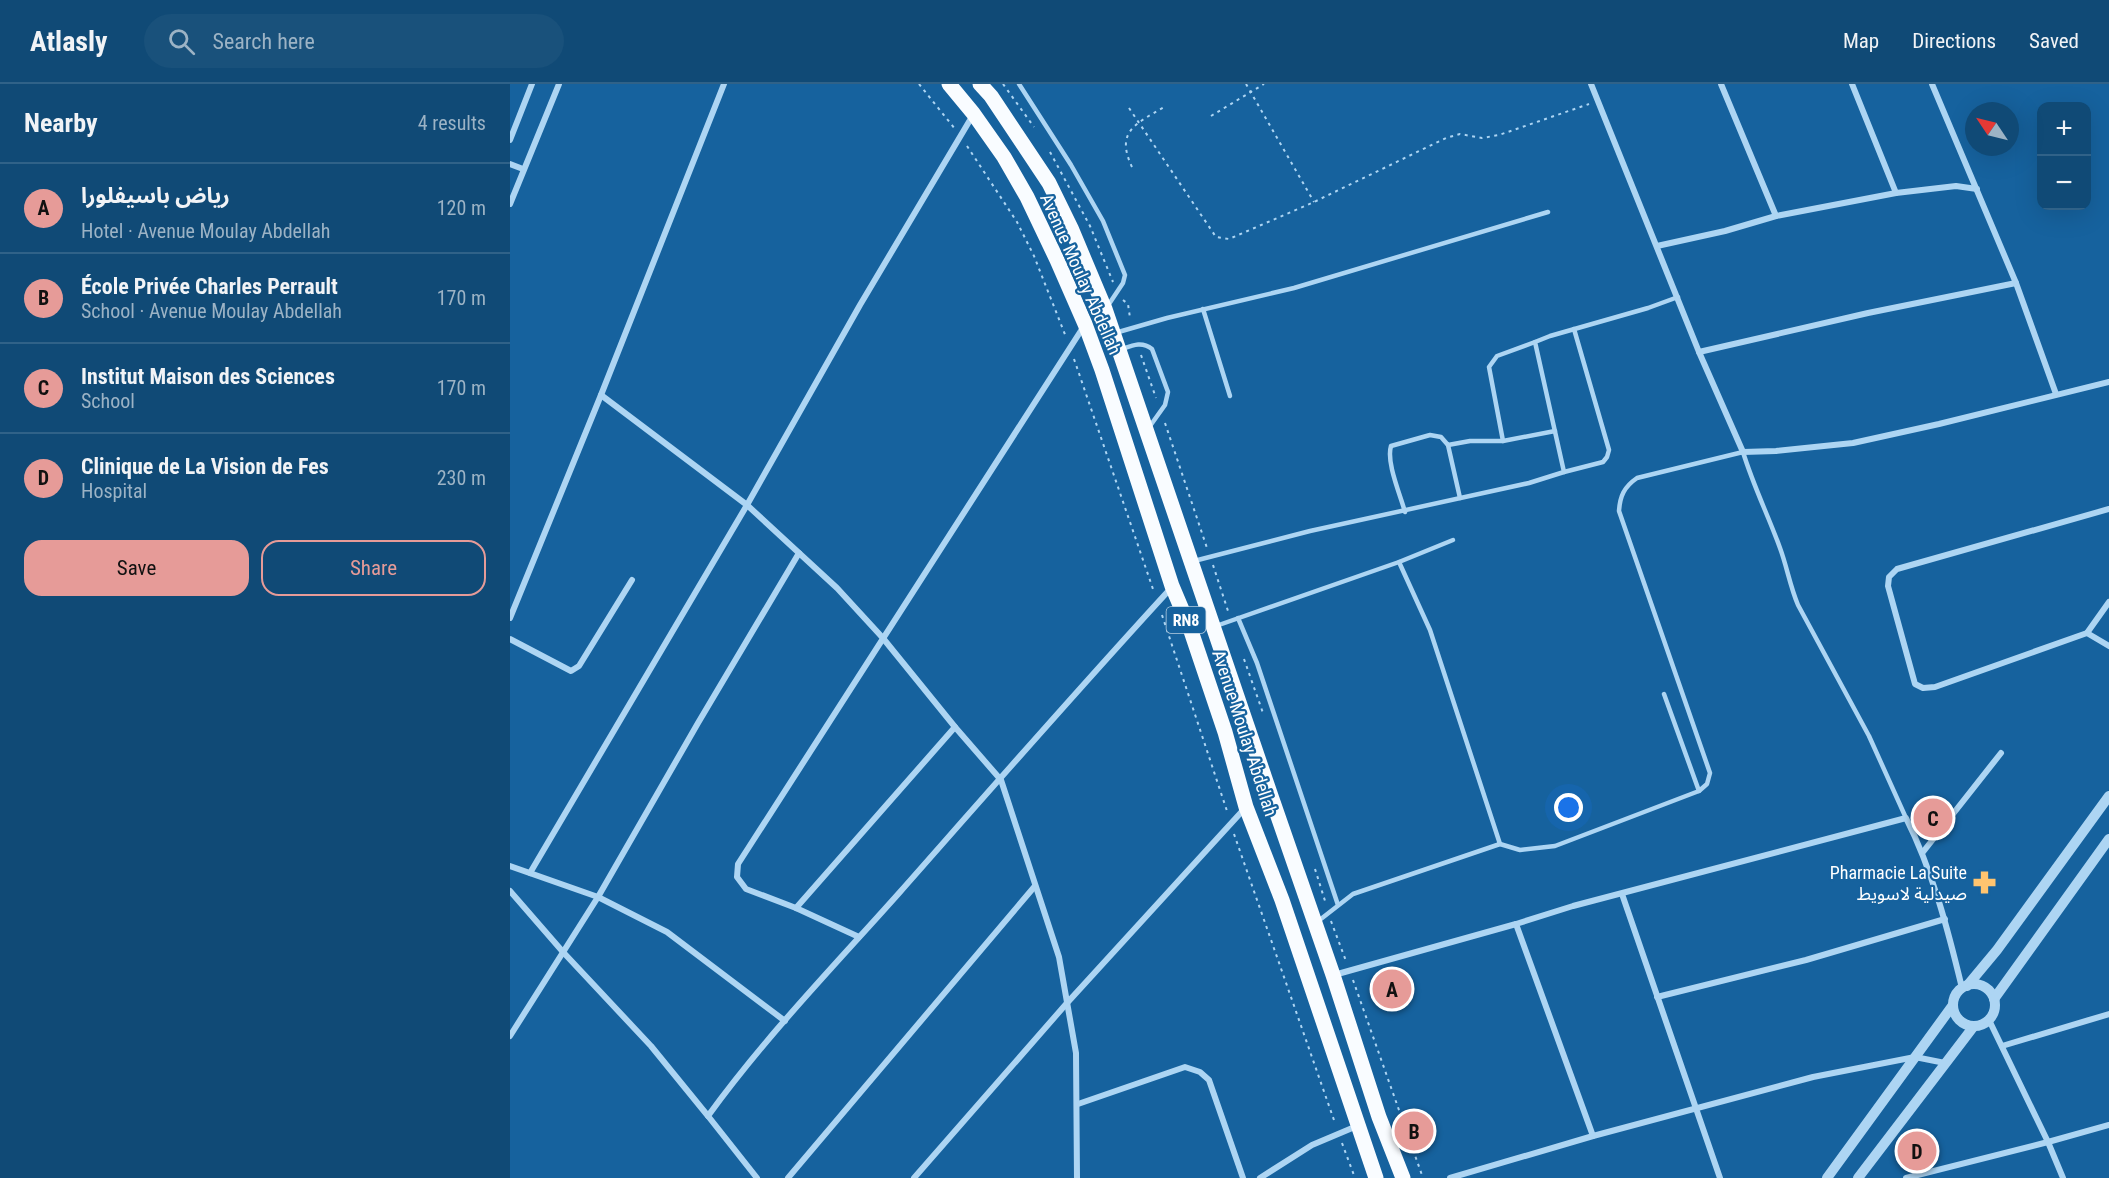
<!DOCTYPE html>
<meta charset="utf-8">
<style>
body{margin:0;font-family:"Roboto Condensed","Noto Sans Arabic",sans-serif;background:#19517b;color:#f1f3f6}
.controls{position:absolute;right:18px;top:18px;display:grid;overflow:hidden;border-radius:12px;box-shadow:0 6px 24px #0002}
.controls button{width:54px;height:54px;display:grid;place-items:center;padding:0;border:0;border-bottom:2px solid #306288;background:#104a76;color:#f1f3f6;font:30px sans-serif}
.compass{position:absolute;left:1455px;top:18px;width:54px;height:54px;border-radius:50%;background:#104a76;box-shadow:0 6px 24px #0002;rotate:305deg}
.you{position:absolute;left:1059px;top:724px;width:21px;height:21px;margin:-15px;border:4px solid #fff;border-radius:50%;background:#1a73e8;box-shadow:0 0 0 9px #1a73e833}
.badge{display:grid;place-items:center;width:39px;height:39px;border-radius:50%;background:#e69b98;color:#111;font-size:20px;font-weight:700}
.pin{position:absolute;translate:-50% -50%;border:3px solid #fff;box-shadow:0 2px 6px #0006}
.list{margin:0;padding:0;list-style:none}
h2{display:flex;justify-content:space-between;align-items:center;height:78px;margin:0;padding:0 24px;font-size:26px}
h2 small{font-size:20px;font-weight:400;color:#9cb3c5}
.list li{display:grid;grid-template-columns:39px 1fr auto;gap:18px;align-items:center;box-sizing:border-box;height:90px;padding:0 24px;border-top:2px solid #306288}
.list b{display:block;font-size:22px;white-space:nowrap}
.list p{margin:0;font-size:20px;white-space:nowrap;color:#9cb3c5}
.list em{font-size:20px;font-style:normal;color:#9cb3c5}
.actions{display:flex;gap:12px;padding:18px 24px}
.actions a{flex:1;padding:14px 0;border:2px solid #e69b98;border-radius:18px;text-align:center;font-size:21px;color:#e69b98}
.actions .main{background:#e69b98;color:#111}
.icon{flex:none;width:33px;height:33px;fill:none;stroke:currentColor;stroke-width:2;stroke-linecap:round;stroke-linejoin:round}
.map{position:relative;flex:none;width:1599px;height:1094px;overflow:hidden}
header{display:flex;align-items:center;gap:36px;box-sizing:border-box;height:84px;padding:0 30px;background:#104a76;border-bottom:2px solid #306288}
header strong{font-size:28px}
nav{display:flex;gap:33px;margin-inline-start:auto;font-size:21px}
.search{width:420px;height:54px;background:#19517b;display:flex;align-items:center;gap:15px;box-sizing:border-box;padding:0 21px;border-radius:33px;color:#9cb3c5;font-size:22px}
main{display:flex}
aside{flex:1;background:#104a76}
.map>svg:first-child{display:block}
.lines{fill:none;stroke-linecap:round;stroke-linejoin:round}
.path{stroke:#add5f3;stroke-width:2;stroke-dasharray:3 4.5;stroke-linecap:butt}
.service{stroke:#add5f3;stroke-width:4.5}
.minor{stroke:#add5f3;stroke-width:6}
.tertiary{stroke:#add5f3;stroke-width:10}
.primary{stroke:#f9fcff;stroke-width:15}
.labels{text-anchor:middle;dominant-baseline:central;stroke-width:4.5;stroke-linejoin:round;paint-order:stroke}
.shield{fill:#16629e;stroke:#b9d0e2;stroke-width:1.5}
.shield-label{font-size:16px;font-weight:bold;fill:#fff}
.street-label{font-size:18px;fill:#fff;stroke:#16629e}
.poi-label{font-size:18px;fill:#fff;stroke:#16629e;text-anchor:end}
</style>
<header>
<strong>Atlasly</strong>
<div class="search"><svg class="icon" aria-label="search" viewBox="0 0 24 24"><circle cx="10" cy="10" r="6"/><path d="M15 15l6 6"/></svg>Search here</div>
<nav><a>Map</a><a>Directions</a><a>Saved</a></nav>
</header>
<main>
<aside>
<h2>Nearby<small>4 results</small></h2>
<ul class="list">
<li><span class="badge">A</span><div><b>رياض باسيفلورا</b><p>Hotel · Avenue Moulay Abdellah</p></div><em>120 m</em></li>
<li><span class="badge">B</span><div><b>École Privée Charles Perrault</b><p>School · Avenue Moulay Abdellah</p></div><em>170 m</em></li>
<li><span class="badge">C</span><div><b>Institut Maison des Sciences</b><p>School</p></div><em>170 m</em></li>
<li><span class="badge">D</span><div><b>Clinique de La Vision de Fes</b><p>Hospital</p></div><em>230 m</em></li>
</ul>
<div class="actions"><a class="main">Save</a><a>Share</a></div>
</aside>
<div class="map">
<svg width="1599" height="1094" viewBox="0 0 1599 1094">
<rect width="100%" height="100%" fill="#16629e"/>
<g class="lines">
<g class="path">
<path d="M 409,0 L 445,45"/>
<path d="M 493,0 L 524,43"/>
<path d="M 736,0 L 804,118"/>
<path d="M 619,24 L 706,153 L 719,155 L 804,118 L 936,54 L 950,50 L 972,54 L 989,51 L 1079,20"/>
<path d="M 701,32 L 754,0"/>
<path d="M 457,62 L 507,138 L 524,172 L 556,253"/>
<path d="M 540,68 L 580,142 L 603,198"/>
<path d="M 622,83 C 605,47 626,40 654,23"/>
<path d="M 613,216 L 618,220 L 620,234"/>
<path d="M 631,271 L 646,314"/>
<path d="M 564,275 L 644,508"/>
<path d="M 655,339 L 697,464"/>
<path d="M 703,481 L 718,527"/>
<path d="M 652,531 L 717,727"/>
<path d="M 734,575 L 753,629"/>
<path d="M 724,750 L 825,1039"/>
<path d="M 805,785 L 816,820"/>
<path d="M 821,837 L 836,877"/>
<path d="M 843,896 L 913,1094"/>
<path d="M 832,1059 L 845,1094"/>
</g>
<g class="service">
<path d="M 509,0 L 561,81 L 593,137 L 615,191 L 613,199 L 597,223"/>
<path d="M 693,225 L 720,312"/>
<path d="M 605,249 L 657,234 L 784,204 L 1038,128"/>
<path d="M 612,265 C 623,261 632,257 642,265 L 658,308 L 655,321 L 640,342"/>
<path d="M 993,357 L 1045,347"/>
<path d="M 938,361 L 950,414"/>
<path d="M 1054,388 L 1093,378 L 1097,373 L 1099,366 L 1064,245"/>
<path d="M 895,428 C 890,410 876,378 881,362 L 920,351 L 931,353 L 938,361 L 960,357 L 993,357 L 979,283 L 987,272 L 1025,258"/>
<path d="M 684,477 L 800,447 L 1019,399 L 1054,388 L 1025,258 L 1040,252 L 1138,224 L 1168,213"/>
<path d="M 889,478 L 943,456"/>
<path d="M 728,534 L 747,579 L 828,821"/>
<path d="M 706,542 L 889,478 L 920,546 L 990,760 L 843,810 L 807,838"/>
<path d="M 1154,610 L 1189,707"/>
<path d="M 990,760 L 1010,766 L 1045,762 L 1189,707 L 1197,700 L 1200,689 L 1109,427 C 1110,412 1114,403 1127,394 L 1233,368 C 1243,401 1258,431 1270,464 C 1277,483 1280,502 1288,521 L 1359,652 L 1396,734"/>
</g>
<g class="minor">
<path d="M 1081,0 L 1189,268 L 1233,368 L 1266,367 L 1343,359 L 1429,340 L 1599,298"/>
<path d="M 1211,0 L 1266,132"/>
<path d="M 1342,0 L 1386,109"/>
<path d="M 1422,0 L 1506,199 L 1546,310"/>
<path d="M 0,56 L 22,0"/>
<path d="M 0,80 L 13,85"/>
<path d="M 0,120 L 49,0"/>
<path d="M 1147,162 L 1215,147 L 1266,132 L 1386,109 L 1446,102 L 1467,105"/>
<path d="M 1189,268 L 1358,229 L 1506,199"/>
<path d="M 91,311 L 237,421 L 327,504 L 372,553 L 445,643 L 491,696 L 549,873 L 566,969 L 567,1094"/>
<path d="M 1599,425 L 1387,485 L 1379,493 L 1378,502 L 1405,600 L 1413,604 L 1425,603 L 1577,549 L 1599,518"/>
<path d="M 0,534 L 91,311 L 214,0"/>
<path d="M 1577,549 L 1599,562"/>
<path d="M 0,555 L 61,587 L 69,582 L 122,496"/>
<path d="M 1413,768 L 1491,669"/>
<path d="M 0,782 L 88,813 L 157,848 L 275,937"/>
<path d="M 20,789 L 237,421 L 350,221 L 463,31"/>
<path d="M 0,807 L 53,868 L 141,962 L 198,1032"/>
<path d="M 1112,810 L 1210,1094"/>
<path d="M 286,824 L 445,643"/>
<path d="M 1006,840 L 1083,1052"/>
<path d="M 349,853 L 286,824 L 236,805 L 227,793 L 228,780 L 574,242"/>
<path d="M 824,891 L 1006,840 L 1063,822 L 1396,734 C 1423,788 1438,846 1452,904"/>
<path d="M 1147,913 L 1296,876 L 1435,835"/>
<path d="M 1479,936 L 1538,1058 L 1553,1094"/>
<path d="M 0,952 L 88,813 L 188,639 L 289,469"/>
<path d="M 1492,962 L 1599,930"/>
<path d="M 568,1020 L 675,983 L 690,988 L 699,996 L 733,1094"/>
<path d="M 247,1094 L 198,1032 C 256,952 325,881 390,808 C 480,706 570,603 662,503"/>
<path d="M 278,1094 L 525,802"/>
<path d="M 404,1094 L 557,919 L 736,723"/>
<path d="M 750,1094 L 802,1061 L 847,1042"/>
<path d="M 940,1094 L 1083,1052 L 1303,993 L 1405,973 L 1435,979"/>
<path d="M 1396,1094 L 1538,1058 L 1599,1041"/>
</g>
<g class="tertiary">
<circle cx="1464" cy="921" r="21"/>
<path d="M 1457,902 L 1487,866 L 1599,712"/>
<path d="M 1484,915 L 1599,755"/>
<path d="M 1317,1094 L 1443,921"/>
<path d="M 1348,1094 L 1464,942"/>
</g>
<g class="primary">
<path d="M 439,0 L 463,29 L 494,73 L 517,113 L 547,176 L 575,240 L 592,286 L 662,502 L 681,547 L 715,648 L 736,723 L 772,816 L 866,1094"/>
<path d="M 470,0 L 481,12 L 539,99 L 561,144 L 595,225 L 762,715 L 823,891 L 869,1033 L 893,1094"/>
</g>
</g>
<defs>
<symbol id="pharmacy-bare" viewBox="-9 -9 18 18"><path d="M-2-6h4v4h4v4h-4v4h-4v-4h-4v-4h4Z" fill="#ffc46f" stroke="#16629e" stroke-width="2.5" paint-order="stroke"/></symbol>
</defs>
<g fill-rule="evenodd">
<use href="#pharmacy-bare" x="1458" y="782" width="33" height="33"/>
</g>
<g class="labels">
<rect class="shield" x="656.5" y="523" width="39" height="26" rx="4.5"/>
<g class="shield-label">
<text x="676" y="536">RN8</text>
</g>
<g class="street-label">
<text transform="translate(571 190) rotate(66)">Avenue Moulay Abdellah</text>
<text transform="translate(735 649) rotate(72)">Avenue Moulay Abdellah</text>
</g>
<g class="poi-label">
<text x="1457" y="788">Pharmacie La Suite<tspan x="1457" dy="21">صيدلية لاسويط</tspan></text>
</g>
</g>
</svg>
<div class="controls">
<button>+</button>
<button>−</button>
</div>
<svg class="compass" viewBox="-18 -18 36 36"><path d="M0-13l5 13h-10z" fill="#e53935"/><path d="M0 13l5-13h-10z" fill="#9cb3c5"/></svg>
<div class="you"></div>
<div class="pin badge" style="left:882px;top:905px">A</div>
<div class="pin badge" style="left:904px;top:1047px">B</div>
<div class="pin badge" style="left:1423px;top:734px">C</div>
<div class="pin badge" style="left:1407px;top:1067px">D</div>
</div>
</main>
